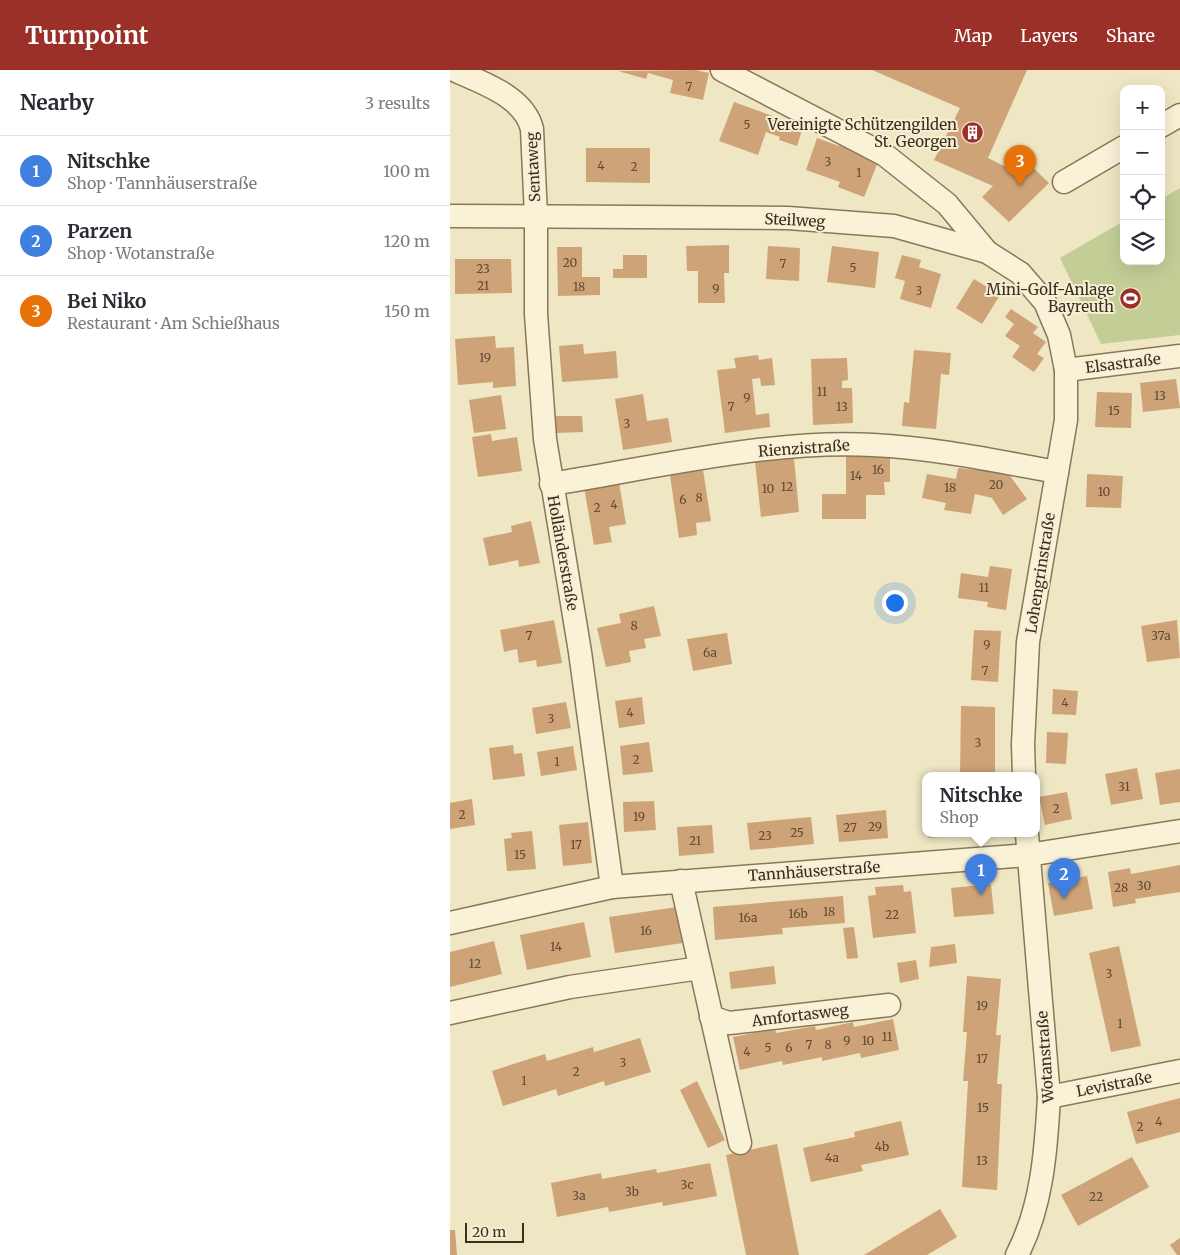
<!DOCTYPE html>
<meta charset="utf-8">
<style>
body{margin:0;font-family:Merriweather,serif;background:#f2f2f3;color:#2b2b33}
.controls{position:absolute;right:15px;top:15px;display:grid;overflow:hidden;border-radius:10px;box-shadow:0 5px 20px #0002}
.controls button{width:45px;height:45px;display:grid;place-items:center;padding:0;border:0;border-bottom:1px solid #e1e1e2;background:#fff;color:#2b2b33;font:25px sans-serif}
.scale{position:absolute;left:15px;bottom:12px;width:59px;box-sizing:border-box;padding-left:5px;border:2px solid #3a2e1e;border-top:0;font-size:14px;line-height:18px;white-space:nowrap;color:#3a2e1e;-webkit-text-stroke:4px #f6efd3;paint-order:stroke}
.you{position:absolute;left:444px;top:532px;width:18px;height:18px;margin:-12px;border:4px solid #fff;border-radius:50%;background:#1a73e8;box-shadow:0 0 0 8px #1a73e833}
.badge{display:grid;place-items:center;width:32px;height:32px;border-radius:50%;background:#9b3028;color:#fff;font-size:16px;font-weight:700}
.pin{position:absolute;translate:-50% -41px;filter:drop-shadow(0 1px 2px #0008)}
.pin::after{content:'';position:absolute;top:26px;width:18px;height:15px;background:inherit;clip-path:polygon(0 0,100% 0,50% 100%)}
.popup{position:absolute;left:472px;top:702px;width:118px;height:65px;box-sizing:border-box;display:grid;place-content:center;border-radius:10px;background:#fff;filter:drop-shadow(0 1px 4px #0005);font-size:16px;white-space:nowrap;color:#7c7c81}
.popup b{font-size:19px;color:#2b2b33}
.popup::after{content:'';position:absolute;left:50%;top:100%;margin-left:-10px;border:10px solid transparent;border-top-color:#fff}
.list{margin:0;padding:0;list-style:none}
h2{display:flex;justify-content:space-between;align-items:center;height:65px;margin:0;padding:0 20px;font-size:21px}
h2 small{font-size:16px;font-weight:400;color:#7c7c81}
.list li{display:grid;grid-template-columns:32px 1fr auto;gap:15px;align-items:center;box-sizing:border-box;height:70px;padding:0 20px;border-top:1px solid #e1e1e2}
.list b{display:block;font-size:19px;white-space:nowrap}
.list p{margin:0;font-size:16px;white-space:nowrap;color:#7c7c81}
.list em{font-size:16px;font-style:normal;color:#7c7c81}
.icon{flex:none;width:28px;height:28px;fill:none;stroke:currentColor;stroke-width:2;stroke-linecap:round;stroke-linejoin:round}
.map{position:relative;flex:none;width:730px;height:1185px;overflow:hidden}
header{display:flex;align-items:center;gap:30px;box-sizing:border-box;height:70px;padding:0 25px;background:#9b3028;color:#fff}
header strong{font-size:24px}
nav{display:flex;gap:28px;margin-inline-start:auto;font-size:18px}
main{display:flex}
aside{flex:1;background:#fff}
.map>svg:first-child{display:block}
.grass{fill:#c3ce97}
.building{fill:#cea378}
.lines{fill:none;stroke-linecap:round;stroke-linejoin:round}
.minor-casing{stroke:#8a775a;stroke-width:25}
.minor{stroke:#faf2d7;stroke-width:22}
.labels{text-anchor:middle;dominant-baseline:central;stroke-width:4;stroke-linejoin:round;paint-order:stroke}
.number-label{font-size:12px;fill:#5f4b34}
.poi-label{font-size:15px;fill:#3a2e1e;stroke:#f6efd3;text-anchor:end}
.street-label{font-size:15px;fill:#3a2e1e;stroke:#f6efd3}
</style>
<header>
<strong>Turnpoint</strong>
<nav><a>Map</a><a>Layers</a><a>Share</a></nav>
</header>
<main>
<aside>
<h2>Nearby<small>3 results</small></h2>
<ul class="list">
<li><span class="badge" style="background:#3f7fe0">1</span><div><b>Nitschke</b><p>Shop · Tannhäuserstraße</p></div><em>100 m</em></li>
<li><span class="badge" style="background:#3f7fe0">2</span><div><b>Parzen</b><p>Shop · Wotanstraße</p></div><em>120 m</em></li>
<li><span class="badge" style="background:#e8710a">3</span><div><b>Bei Niko</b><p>Restaurant · Am Schießhaus</p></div><em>150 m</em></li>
</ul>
</aside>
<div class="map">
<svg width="730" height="1185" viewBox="0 0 730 1185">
<rect width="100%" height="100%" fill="#efe6c4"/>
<path class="grass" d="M 730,118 L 730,265 L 651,274 L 610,188 L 674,151 L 674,191 L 711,191 L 711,129 Z"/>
<g class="building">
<path d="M 246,0 L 259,3 L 253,30 L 220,23 L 223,10 L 198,3 L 196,9 L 168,1 Z"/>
<path d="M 422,0 L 577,0 L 538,88 L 558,98 L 570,85 L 599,113 L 559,152 L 532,127 L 543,116 L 484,90 L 510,38 Z"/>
<path d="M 284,32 L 353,57 L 347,76 L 329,70 L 330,67 L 316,62 L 308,85 L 269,71 Z"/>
<path d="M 367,68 L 389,76 L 391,71 L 403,76 L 402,82 L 428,92 L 414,127 L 388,117 L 390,112 L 356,100 Z"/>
<path d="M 136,78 L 200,78 L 200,113 L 136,112 Z"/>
<path d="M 279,175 L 279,203 L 274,203 L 275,233 L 248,233 L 248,201 L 237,201 L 236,176 Z"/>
<path d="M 318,176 L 350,178 L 349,211 L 316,209 Z"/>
<path d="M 382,176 L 429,182 L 425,218 L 377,212 Z"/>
<path d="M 107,177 L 132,177 L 132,207 L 150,207 L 150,225 L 108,226 Z"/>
<path d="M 173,185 L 197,185 L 197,208 L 163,208 L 163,199 L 173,199 Z"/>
<path d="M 452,185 L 471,190 L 469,197 L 491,204 L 481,238 L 450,229 L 455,211 L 445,208 Z"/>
<path d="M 5,189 L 61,189 L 62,223 L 5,224 Z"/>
<path d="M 524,209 L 550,225 L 532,254 L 506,238 Z"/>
<path d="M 561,239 L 588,257 L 583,263 L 596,272 L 587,284 L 594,288 L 584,302 L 562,287 L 570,276 L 555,266 L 564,254 L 555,247 Z"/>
<path d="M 45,266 L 46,278 L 64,277 L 66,316 L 43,318 L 43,312 L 8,315 L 5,269 Z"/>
<path d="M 133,274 L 134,284 L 166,281 L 168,308 L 112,312 L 109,276 Z"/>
<path d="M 464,280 L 501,283 L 499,305 L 491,304 L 486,359 L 452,356 L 454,332 L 459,333 Z"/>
<path d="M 308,285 L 309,290 L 322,288 L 325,315 L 311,316 L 310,308 L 302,309 L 306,345 L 319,343 L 320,357 L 275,363 L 267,300 L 286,298 L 284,288 Z"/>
<path d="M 397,288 L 398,310 L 392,311 L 392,318 L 402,318 L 403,353 L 363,355 L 361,289 Z"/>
<path d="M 726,309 L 730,338 L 693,342 L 690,313 Z"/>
<path d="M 647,322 L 682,323 L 681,358 L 645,357 Z"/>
<path d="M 193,324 L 197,351 L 218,348 L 222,372 L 173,380 L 165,329 Z"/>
<path d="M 51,325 L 56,359 L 24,363 L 19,330 Z"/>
<path d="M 105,346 L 132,346 L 133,362 L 106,363 Z"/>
<path d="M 41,364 L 42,371 L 67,367 L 72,401 L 28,407 L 22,367 Z"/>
<path d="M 396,386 L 440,386 L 440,412 L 434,412 L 435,425 L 416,425 L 416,449 L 372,449 L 372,424 L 396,424 Z"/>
<path d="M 344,388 L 349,442 L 311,447 L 305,392 Z"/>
<path d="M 508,398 L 558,403 L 577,429 L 553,445 L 542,428 L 525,424 L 521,444 L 494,440 L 496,433 L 472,428 L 477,404 L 506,409 Z"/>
<path d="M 253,400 L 261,451 L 246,453 L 247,465 L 229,468 L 220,405 Z"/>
<path d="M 637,404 L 673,406 L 671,438 L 636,437 Z"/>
<path d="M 169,412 L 176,454 L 159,457 L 162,472 L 144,475 L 134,417 Z"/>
<path d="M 81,451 L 90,493 L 69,497 L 68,490 L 39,496 L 33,468 L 62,462 L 61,456 Z"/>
<path d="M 540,496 L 562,499 L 556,540 L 537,537 L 538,532 L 508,528 L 511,503 L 538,507 Z"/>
<path d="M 204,536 L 211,566 L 194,569 L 196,578 L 179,581 L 181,592 L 156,597 L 147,558 L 171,553 L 169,544 Z"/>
<path d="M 104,550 L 112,593 L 87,597 L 86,590 L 69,593 L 67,579 L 54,582 L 50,560 Z"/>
<path d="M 727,550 L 730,588 L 697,592 L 691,556 Z"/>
<path d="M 524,560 L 551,561 L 548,612 L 521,610 Z"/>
<path d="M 277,563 L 282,594 L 243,601 L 237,569 Z"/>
<path d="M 603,619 L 628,621 L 626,645 L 602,644 Z"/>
<path d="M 192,627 L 195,654 L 169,658 L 165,631 Z"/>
<path d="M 116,632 L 121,658 L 86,664 L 82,638 Z"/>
<path d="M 511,636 L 545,637 L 545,706 L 510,706 Z"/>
<path d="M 597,662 L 618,663 L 616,694 L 596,693 Z"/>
<path d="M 199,672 L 203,702 L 173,705 L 170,676 Z"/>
<path d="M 63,675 L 64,684 L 72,683 L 75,706 L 43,710 L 39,678 Z"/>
<path d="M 123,676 L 127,700 L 91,706 L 87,682 Z"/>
<path d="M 687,698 L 693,729 L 661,735 L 655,704 Z"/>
<path d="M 730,699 L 730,732 L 710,735 L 705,703 Z"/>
<path d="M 617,722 L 622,749 L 595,755 L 589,727 Z"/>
<path d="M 22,729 L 25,755 L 0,759 L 0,733 Z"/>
<path d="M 204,731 L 206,760 L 174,762 L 173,732 Z"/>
<path d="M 436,740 L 438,768 L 389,772 L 386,745 Z"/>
<path d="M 361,747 L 364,774 L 300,780 L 297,753 Z"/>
<path d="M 138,752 L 142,793 L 113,796 L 109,755 Z"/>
<path d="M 262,755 L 264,783 L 229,786 L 227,757 Z"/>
<path d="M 82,761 L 86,799 L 57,801 L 54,769 L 62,768 L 61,763 Z"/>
<path d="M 478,764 L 512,764 L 512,765 L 479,768 Z"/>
<path d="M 730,795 L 730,822 L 685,829 L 686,833 L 663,837 L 658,802 L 680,798 L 681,804 Z"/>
<path d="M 637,806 L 643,839 L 604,846 L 598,813 Z"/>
<path d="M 541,814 L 544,844 L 504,847 L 501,818 Z"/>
<path d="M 453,815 L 454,822 L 461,821 L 466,863 L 423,868 L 418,826 L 426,825 L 425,817 Z"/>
<path d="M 393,826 L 395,853 L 332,858 L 333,864 L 265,870 L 263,837 Z"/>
<path d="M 227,837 L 233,873 L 165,883 L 159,847 Z"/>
<path d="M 134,852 L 141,887 L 77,900 L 70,865 Z"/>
<path d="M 404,857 L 408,888 L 397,889 L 393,858 Z"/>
<path d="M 44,871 L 52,904 L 0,917 L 0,882 Z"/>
<path d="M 505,874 L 507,893 L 479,897 L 481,877 Z"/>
<path d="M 669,876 L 691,976 L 661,982 L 639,883 Z"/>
<path d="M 466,890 L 469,909 L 450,913 L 447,893 Z"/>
<path d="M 324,896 L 326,914 L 281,919 L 279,902 Z"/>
<path d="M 517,906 L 551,909 L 546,965 L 551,965 L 547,1014 L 552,1014 L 547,1120 L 512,1117 L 518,1011 L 513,1011 L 517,962 L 513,962 Z"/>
<path d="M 443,949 L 449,980 L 411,988 L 410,983 L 372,991 L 372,987 L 333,995 L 332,991 L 290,1000 L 283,967 L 325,959 L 326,963 L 365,956 L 366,960 L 403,952 L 404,957 Z"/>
<path d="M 190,968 L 201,1002 L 155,1016 L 154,1011 L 108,1026 L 106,1019 L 53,1036 L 42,1001 L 95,984 L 97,991 L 143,977 L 144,982 Z"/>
<path d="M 247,1011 L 275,1070 L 258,1078 L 230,1020 Z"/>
<path d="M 730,1028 L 730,1062 L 686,1074 L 677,1042 Z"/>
<path d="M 451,1051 L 459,1085 L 411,1095 L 413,1101 L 361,1112 L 353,1078 L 405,1067 L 404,1062 Z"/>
<path d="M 327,1074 L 349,1185 L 296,1185 L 276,1085 Z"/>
<path d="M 682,1087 L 699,1117 L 628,1156 L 611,1125 Z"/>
<path d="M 260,1093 L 267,1126 L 213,1136 L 212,1132 L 159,1142 L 158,1137 L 107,1147 L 101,1113 L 151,1103 L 152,1109 L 206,1099 L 207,1103 Z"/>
<path d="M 490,1139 L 507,1167 L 477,1185 L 414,1185 Z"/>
<path d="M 0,1160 L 5,1160 L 7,1185 L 0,1185 Z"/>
<path d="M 730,1168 L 730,1185 L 727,1185 L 720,1175 Z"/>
</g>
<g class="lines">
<defs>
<g id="minor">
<path d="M 4,0 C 32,13 74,26 82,59 L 86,146 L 86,244 L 95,369 L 130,582 L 162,817"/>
<path d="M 272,0 L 435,85 L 497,134 L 537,182"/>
<path d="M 711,56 L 730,45"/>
<path d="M 614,112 L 674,77"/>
<path d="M 0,146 L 338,148 L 444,156 L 537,182 L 570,203 L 595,232 L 609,265 L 616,300 L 616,350 L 578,572 L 573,674 L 574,706"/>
<path d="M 616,300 L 730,286"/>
<path d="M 101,414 C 202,398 322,369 423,375 C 485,378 546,391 607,402"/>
<path d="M 231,811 L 290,1073"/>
<path d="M 0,853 L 162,817 L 578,785 L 730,761"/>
<path d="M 0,943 L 120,917 L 250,898"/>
<path d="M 261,947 L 279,953 L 439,935"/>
<path d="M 599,1027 L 730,1001"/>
<path d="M 567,1185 C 592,1137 596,1081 599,1027 L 577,764"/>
</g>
</defs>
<use href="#minor" class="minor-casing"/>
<use href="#minor" class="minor"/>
</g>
<defs>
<symbol id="building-disc" viewBox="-11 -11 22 22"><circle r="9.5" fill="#9b3028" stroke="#f6efd3"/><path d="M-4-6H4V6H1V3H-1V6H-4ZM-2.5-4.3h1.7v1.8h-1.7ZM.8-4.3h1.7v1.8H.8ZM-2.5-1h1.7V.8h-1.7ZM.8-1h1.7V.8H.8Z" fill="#fff"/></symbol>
<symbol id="stadium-disc" viewBox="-11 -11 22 22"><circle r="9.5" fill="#9b3028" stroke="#f6efd3"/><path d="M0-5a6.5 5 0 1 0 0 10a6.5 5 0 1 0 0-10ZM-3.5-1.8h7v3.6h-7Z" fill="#fff"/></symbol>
</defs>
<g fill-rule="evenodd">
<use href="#building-disc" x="510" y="50" width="25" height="25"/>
<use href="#stadium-disc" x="668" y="216" width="25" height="25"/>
</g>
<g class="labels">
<g class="number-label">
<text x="239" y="16">7</text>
<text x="297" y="54">5</text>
<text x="378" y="91">3</text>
<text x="151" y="95">4</text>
<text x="184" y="96">2</text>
<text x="409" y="102">1</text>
<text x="120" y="192">20</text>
<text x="333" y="193">7</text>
<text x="403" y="197">5</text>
<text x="33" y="198">23</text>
<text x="33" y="215">21</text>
<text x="129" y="216">18</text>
<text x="266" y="218">9</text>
<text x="469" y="220">3</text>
<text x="35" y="287">19</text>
<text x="372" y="321">11</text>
<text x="710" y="325">13</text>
<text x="297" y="327">9</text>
<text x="281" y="336">7</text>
<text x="392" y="336">13</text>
<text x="664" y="340">15</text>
<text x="177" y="353">3</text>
<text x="428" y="399">16</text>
<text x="406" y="405">14</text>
<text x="546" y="414">20</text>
<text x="337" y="416">12</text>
<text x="500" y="417">18</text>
<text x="318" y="418">10</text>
<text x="654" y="421">10</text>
<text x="249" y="427">8</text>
<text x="233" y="429">6</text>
<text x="164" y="434">4</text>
<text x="147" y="437">2</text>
<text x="534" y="517">11</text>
<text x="184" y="555">8</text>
<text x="79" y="565">7</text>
<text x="711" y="565">37a</text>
<text x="537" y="574">9</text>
<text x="260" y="582">6a</text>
<text x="535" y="600">7</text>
<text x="615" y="632">4</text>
<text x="180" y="642">4</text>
<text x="101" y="648">3</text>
<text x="528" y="672">3</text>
<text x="186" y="689">2</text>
<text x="107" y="691">1</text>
<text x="674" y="716">31</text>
<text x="606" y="738">2</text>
<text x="12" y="744">2</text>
<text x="189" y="746">19</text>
<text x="425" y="756">29</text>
<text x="400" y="757">27</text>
<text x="347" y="762">25</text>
<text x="315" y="765">23</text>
<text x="245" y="770">21</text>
<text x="126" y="774">17</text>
<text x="70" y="784">15</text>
<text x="694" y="815">30</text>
<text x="671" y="817">28</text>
<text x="379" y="841">18</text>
<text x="348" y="843">16b</text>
<text x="442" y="844">22</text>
<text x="298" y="847">16a</text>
<text x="196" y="860">16</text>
<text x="106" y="876">14</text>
<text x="25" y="893">12</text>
<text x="659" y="903">3</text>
<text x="532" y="935">19</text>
<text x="670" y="953">1</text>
<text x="437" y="966">11</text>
<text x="397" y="970">9</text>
<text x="418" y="970">10</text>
<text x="359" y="974">7</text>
<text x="378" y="974">8</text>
<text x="318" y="977">5</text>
<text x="339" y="977">6</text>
<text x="297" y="981">4</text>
<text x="532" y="988">17</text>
<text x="173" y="992">3</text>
<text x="126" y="1001">2</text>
<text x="74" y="1010">1</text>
<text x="533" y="1037">15</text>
<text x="709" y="1051">4</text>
<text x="690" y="1056">2</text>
<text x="432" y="1076">4b</text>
<text x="382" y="1087">4a</text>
<text x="532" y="1090">13</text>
<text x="237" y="1114">3c</text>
<text x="182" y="1121">3b</text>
<text x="129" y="1125">3a</text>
<text x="646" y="1126">22</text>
</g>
<g class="poi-label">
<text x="507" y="54">Vereinigte Schützengilden<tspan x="507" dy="17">St. Georgen</tspan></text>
<text x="664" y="219">Mini-Golf-Anlage<tspan x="664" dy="17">Bayreuth</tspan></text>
</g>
<g class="street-label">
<text transform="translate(83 97) rotate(-93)">Sentaweg</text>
<text transform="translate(345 150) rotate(3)">Steilweg</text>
<text transform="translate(673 293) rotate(-7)">Elsastraße</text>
<text transform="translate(354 378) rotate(-4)">Rienzistraße</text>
<text transform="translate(113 483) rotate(80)">Holländerstraße</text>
<text transform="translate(590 503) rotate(-81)">Lohengrinstraße</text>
<text transform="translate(364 801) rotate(-4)">Tannhäuserstraße</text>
<text transform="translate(350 945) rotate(-7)">Amfortasweg</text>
<text transform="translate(595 987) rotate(-94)">Wotanstraße</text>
<text transform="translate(664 1014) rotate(-11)">Levistraße</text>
</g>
</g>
</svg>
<div class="controls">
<button>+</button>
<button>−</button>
<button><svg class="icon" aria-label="locate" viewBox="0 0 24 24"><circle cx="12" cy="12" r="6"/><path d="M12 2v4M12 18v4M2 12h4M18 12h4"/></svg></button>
<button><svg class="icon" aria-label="layers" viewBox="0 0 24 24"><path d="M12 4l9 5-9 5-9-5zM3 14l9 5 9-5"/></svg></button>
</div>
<div class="scale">20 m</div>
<div class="you"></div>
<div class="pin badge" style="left:531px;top:825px;background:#3f7fe0">1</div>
<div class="popup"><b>Nitschke</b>Shop</div>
<div class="pin badge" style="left:614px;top:829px;background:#3f7fe0">2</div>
<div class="pin badge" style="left:570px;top:116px;background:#e8710a">3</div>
</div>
</main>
